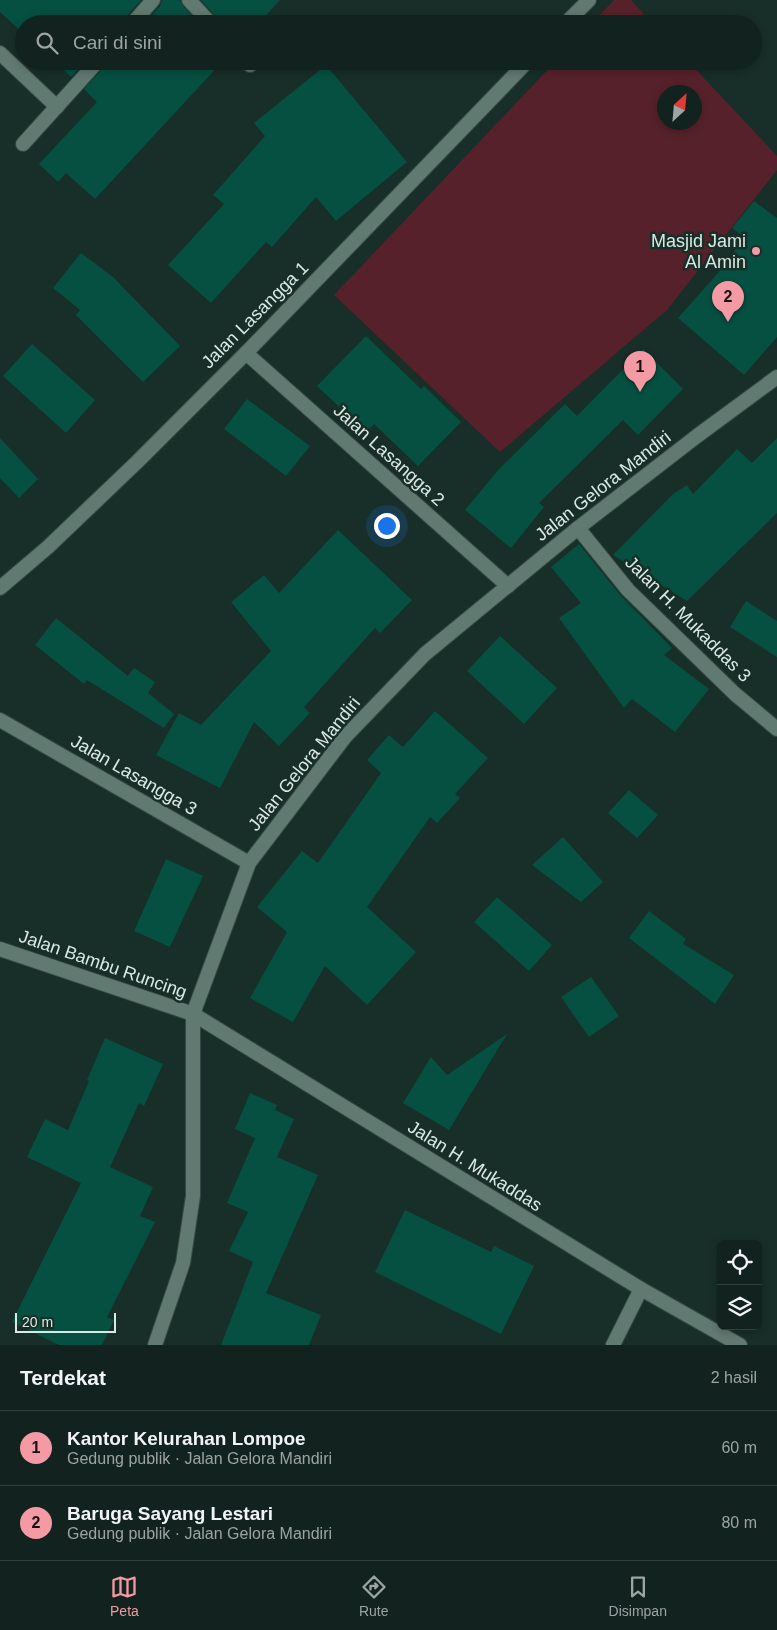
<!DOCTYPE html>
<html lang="id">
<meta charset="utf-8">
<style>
body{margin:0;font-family:Arial,sans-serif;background:#1b2a27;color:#f1f3f6}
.controls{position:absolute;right:15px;bottom:15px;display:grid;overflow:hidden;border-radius:8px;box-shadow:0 2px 8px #0003}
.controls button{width:45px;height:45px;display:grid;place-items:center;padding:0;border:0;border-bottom:1px solid #313f3c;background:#12221e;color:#f1f3f6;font:25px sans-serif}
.compass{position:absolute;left:657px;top:85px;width:45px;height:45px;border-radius:50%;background:#12221e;box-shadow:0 2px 8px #0003;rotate:26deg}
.scale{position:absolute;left:15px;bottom:12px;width:101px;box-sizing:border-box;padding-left:5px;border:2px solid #dbe9e4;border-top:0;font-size:14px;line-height:18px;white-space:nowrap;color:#dbe9e4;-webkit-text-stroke:4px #182e28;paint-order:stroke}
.you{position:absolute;left:386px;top:525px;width:18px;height:18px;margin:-12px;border:4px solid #fff;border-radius:50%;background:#1a73e8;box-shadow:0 0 0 8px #1a73e833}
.badge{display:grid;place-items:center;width:32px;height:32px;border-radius:50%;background:#f49aa4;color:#111;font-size:16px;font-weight:700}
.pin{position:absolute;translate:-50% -41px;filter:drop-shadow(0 1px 2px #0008)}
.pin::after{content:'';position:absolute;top:26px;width:18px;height:15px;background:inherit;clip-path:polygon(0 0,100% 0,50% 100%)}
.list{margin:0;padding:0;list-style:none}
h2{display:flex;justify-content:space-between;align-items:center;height:65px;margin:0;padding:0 20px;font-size:21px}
h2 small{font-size:16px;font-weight:400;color:#9ca4a4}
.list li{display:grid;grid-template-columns:32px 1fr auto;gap:15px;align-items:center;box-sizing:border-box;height:75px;padding:0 20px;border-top:1px solid #313f3c}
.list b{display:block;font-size:19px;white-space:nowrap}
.list p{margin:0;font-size:16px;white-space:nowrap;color:#9ca4a4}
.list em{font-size:16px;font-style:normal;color:#9ca4a4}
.icon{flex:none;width:28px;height:28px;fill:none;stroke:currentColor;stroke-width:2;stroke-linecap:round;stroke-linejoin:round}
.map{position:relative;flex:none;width:777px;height:1345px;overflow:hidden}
.search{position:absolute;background:#12221e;box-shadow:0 2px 8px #0003;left:15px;right:15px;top:15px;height:55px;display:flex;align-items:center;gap:12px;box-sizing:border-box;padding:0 18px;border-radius:28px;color:#9ca4a4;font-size:19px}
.sheet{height:215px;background:#12221e}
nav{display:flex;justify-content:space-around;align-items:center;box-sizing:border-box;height:70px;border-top:1px solid #313f3c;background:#12221e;font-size:14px;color:#9ca4a4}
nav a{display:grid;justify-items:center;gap:2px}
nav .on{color:#f49aa4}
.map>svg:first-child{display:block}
.green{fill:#56212a;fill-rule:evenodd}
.building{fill:#055041}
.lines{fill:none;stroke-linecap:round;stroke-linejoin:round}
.minor-casing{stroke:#364944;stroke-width:16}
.tertiary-casing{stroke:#364944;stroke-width:16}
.minor{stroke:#607971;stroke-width:14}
.tertiary{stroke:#607971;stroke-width:14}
.poi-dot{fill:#f49aa4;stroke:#182e28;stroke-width:2}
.labels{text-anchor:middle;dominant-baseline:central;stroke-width:5;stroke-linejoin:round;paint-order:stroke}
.poi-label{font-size:18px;fill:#dbe9e4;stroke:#182e28;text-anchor:end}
.street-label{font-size:18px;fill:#dbe9e4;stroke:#182e28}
</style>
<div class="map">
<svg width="777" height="1345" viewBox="0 0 777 1345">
<rect width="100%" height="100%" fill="#182e28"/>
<g class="green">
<path d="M 614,0 L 631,0 L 653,24 L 591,24 Z"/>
<path d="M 556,61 L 688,61 L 777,156 L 777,170 L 667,310 L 500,452 L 334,295 ZM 664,92 L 694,92 L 694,122 L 664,122 Z"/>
</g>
<g class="building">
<path d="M 0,0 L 141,0 L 125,18 L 123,24 L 24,24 L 24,34 L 0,12 Z"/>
<path d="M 162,0 L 180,0 L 183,6 L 199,24 L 144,24 L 160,6 Z"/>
<path d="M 201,0 L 280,0 L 258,24 L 220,24 L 217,18 Z"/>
<path d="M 54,61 L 86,61 L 71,77 Z"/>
<path d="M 107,61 L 223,61 L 95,199 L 66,173 L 58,182 L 39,164 L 97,102 L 84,89 L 104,67 Z"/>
<path d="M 326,65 L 407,162 L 336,221 L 316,197 L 272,247 L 266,242 L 211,303 L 168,265 L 224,204 L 213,195 L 265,136 L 254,123 Z"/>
<path d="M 754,201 L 777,218 L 777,337 L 744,375 L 678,318 L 725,265 L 744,237 L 732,228 Z"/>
<path d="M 81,253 L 113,277 L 180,346 L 143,382 L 76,315 L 80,310 L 53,288 Z"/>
<path d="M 366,336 L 421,389 L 424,386 L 461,422 L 418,466 L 374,424 L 366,432 L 317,386 Z"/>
<path d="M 32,344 L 95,400 L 66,433 L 3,376 Z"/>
<path d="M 643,349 L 683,389 L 638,435 L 623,420 L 539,503 L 544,507 L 511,548 L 465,510 L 499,469 L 565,404 L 577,416 Z"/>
<path d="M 247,399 L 310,446 L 286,476 L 224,429 Z"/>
<path d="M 0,438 L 38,479 L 19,498 L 0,478 Z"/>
<path d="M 777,438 L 777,513 L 687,601 L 613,555 L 673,494 L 687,485 L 693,494 L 737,449 L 752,463 Z"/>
<path d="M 338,530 L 412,600 L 380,633 L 375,628 L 304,707 L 310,713 L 279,746 L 254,722 L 220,788 L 156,755 L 179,713 L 201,725 L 271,651 L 231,602 L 264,575 L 279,593 Z"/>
<path d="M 579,544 L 621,596 L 672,648 L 664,655 L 709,689 L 675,732 L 632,699 L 624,708 L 559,618 L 581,603 L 551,567 Z"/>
<path d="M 746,601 L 777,621 L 777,657 L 730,627 Z"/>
<path d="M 56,618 L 128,676 L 134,668 L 155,682 L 148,693 L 174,714 L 164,728 L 87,680 L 84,684 L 35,645 Z"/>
<path d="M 500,636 L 557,688 L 524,724 L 467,671 Z"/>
<path d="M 435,711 L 488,758 L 455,794 L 460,798 L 437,823 L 430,817 L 367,907 L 416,952 L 367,1005 L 325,966 L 293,1022 L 250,998 L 287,932 L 257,907 L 302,851 L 318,863 L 381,773 L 367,760 L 389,735 L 403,747 Z"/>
<path d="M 629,790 L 658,815 L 637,838 L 608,813 Z"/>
<path d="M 563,837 L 603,882 L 581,902 L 532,865 Z"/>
<path d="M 166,859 L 203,876 L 170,947 L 134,931 Z"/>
<path d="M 497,897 L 552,945 L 529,971 L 474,922 Z"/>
<path d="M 649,911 L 686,939 L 683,944 L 734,975 L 715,1004 L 629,938 Z"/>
<path d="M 591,977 L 619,1016 L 589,1037 L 561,997 Z"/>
<path d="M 507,1034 L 449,1130 L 403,1103 L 431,1057 L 447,1075 Z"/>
<path d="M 105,1038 L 163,1064 L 144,1106 L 139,1103 L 110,1167 L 153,1187 L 140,1216 L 155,1222 L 107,1317 L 114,1320 L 102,1345 L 59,1345 L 12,1322 L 81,1183 L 27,1157 L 45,1119 L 68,1130 L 89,1081 L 87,1080 Z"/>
<path d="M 250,1093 L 277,1105 L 275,1110 L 294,1119 L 277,1157 L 318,1175 L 266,1293 L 321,1315 L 309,1345 L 221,1345 L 253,1262 L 229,1251 L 248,1212 L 227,1203 L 255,1138 L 235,1129 Z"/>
<path d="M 405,1210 L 491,1252 L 494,1246 L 534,1266 L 501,1334 L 375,1272 Z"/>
</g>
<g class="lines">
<defs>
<g id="minor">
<path d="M 189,0 L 211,24"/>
<path d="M 132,24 L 153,0"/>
<path d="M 565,24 L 589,0"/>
<path d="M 0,53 L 57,107"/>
<path d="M 246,61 L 250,65"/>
<path d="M 23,144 L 98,61"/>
<path d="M 246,353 L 508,586"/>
<path d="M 578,528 L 628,590 L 735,694 L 777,729"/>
<path d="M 0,588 L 48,547 L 137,462 L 246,353 L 528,61"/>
<path d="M 0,720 L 249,863"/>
<path d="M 193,1014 L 641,1289 L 740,1345"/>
<path d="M 613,1345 L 641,1289"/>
</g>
<g id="tertiary">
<path d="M 0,949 L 193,1014"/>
<path d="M 155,1345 L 183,1263 L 193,1196 L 193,1014 L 249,863 L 345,737 L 425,654 L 578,528 L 697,436 L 777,377"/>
</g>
</defs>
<use href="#minor" class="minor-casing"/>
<use href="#tertiary" class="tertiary-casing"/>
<use href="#minor" class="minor"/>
<use href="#tertiary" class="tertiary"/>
</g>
<circle class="poi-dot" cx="756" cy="251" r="5"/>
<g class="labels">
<g class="poi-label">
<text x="746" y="241">Masjid Jami<tspan x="746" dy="21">Al Amin</tspan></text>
</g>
<g class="street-label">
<text transform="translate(255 315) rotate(-45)">Jalan Lasangga 1</text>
<text transform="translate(389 455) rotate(42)">Jalan Lasangga 2</text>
<text transform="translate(603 486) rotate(-38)">Jalan Gelora Mandiri</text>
<text transform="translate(688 619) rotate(45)">Jalan H. Mukaddas 3</text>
<text transform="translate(304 764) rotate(-51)">Jalan Gelora Mandiri</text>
<text transform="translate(134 775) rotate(30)">Jalan Lasangga 3</text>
<text transform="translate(103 964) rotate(19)">Jalan Bambu Runcing</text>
<text transform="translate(475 1166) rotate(32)">Jalan H. Mukaddas</text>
</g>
</g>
</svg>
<div class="controls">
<button><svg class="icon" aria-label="locate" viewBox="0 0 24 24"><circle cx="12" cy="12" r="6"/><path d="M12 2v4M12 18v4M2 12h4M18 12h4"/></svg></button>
<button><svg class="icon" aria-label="layers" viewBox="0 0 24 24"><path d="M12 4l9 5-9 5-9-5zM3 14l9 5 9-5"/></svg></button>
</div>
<svg class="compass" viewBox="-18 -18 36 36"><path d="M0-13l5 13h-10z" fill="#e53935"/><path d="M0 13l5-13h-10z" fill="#9ca4a4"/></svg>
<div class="scale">20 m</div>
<div class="you"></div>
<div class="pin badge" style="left:640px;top:392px">1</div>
<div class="pin badge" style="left:728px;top:322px">2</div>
<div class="search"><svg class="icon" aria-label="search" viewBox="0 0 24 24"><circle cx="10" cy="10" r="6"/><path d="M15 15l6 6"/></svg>Cari di sini</div>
</div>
<section class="sheet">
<h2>Terdekat<small>2 hasil</small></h2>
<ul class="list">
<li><span class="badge">1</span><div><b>Kantor Kelurahan Lompoe</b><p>Gedung publik · Jalan Gelora Mandiri</p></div><em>60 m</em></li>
<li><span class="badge">2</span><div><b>Baruga Sayang Lestari</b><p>Gedung publik · Jalan Gelora Mandiri</p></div><em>80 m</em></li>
</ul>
</section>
<nav>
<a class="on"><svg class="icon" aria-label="map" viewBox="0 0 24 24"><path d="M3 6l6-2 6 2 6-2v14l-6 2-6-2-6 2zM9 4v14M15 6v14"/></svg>Peta</a>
<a><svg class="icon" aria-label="directions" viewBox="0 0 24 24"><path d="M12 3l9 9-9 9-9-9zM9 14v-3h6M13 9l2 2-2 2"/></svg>Rute</a>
<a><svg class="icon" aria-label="saved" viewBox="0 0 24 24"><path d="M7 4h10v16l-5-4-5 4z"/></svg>Disimpan</a>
</nav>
